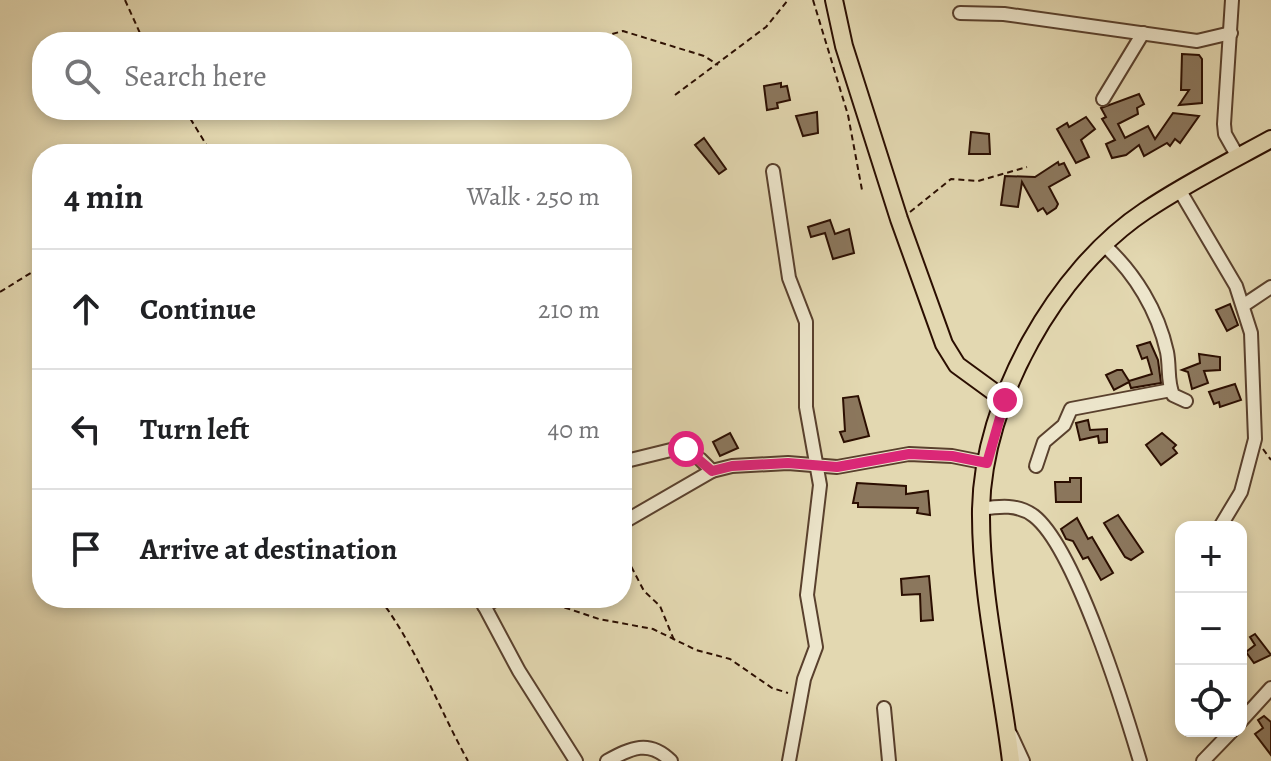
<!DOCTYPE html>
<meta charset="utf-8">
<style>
body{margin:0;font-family:Alegreya,serif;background:#f6f6f6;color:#202124}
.controls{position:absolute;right:24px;bottom:24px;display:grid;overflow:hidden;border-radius:16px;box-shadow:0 4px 12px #0003}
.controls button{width:72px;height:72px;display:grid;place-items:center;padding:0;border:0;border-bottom:2px solid #e0e0e0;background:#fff;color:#202124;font:40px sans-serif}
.stop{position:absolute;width:24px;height:24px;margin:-18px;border:6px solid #db2777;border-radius:50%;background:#fff}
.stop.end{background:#db2777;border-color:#fff;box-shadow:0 2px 8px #0008}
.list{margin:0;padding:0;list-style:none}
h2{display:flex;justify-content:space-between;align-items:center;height:104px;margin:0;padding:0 32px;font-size:34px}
h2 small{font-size:26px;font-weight:400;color:#757577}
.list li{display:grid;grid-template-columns:52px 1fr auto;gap:24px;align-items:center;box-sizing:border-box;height:120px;padding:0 32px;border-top:2px solid #e0e0e0}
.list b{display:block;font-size:30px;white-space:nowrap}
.list em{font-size:26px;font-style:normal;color:#757577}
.icon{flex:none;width:44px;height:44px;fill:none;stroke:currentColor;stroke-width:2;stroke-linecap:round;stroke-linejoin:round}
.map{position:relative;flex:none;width:1271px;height:761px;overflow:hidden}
.search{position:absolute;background:#fff;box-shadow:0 4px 12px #0003;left:32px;top:32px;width:600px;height:88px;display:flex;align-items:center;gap:20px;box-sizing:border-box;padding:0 28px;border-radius:32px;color:#757577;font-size:30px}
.panel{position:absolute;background:#fff;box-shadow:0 4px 12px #0003;left:32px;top:144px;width:600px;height:464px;border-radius:32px}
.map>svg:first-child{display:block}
.building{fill:#8b775d;stroke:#2b0e01;stroke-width:2}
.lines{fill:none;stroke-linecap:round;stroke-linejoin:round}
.minor-casing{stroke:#59402d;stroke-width:16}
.major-casing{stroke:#2b0e01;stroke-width:20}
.path{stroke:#2b0e01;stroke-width:2;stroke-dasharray:6 4;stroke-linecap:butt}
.minor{stroke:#ede6cc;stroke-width:12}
.major{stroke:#e3d8b1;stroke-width:16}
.route{stroke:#db2777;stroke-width:10}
</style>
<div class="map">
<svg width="1271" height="761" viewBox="0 0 1271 761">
<rect width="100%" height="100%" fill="#e3d8b1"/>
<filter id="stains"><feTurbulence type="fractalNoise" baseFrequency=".0025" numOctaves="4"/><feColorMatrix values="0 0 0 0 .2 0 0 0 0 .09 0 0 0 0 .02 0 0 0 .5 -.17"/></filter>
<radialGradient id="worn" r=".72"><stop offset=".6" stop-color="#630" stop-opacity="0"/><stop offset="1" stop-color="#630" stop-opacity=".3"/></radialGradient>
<g class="building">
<path d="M 1182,54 L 1199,55 L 1202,59 L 1202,103 L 1179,105 L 1189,90 L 1181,90 Z"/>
<path d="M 781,83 L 781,87 L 787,86 L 790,100 L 777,103 L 778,108 L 767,110 L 764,86 Z"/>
<path d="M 1139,94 L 1144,104 L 1137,108 L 1138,114 L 1118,124 L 1125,138 L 1148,126 L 1155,139 L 1173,113 L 1199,116 L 1180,143 L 1175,139 L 1170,146 L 1167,143 L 1144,156 L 1139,145 L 1126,155 L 1112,158 L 1106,144 L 1115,140 L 1102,119 L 1106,117 L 1101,108 Z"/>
<path d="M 817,112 L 818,133 L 803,136 L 796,116 Z"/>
<path d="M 1086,117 L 1095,129 L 1081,140 L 1089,157 L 1076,163 L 1057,129 L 1067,123 L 1069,127 Z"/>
<path d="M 971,132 L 989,134 L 990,154 L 969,154 Z"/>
<path d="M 704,138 L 726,169 L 719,174 L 695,145 Z"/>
<path d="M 1058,162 L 1059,165 L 1064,163 L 1070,175 L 1049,187 L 1058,204 L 1056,208 L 1047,214 L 1043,208 L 1038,211 L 1022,182 L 1018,207 L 1001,205 L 1005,176 L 1035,177 Z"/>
<path d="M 830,220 L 835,234 L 849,229 L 854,253 L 833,259 L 825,233 L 811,237 L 808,227 Z"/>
<path d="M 1230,304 L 1238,325 L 1227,331 L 1216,310 Z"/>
<path d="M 1150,342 L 1158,360 L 1161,383 L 1131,388 L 1129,382 L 1114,390 L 1106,375 L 1117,370 L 1122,370 L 1129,381 L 1152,374 L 1147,357 L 1142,359 L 1137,346 Z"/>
<path d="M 1199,354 L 1220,357 L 1220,370 L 1204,371 L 1208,383 L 1192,389 L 1188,372 L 1182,370 L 1200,363 Z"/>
<path d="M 1235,384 L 1241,400 L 1220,407 L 1219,402 L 1214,404 L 1209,392 Z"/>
<path d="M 858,396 L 869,436 L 844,442 L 840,432 L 845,431 L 843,398 Z"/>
<path d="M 1088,420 L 1090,430 L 1107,429 L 1107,442 L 1099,443 L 1098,436 L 1080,440 L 1076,423 Z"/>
<path d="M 730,433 L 738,448 L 720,456 L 713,442 Z"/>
<path d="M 1162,433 L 1176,445 L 1173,448 L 1177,453 L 1161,465 L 1146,445 Z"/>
<path d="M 1070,478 L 1081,478 L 1081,502 L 1056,502 L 1055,482 L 1070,482 Z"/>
<path d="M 857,483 L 906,486 L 906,494 L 928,491 L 930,515 L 917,513 L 918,508 L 858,507 L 858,503 L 853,503 Z"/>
<path d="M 1118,515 L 1143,552 L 1131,560 L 1125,557 L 1104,523 Z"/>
<path d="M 1077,518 L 1088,539 L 1092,537 L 1113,573 L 1101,580 L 1088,557 L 1083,559 L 1073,541 L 1066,539 L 1061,529 Z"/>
<path d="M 929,576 L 933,620 L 921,621 L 920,594 L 902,595 L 901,579 Z"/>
<path d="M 1255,634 L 1271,655 L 1254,663 L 1246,652 L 1255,645 L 1250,637 Z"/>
<path d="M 1264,716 L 1271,722 L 1271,755 L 1255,734 L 1263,728 L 1258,720 Z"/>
</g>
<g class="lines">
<defs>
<g id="minor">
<path d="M 1232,0 L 1224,124 L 1225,134 L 1238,157"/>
<path d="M 960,13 L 1004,14 L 1197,41 L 1231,33"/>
<path d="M 1103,99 L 1143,33"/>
<path d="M 773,171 L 789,278 L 806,322 L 806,407 L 820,485 L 807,595 L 816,647 L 804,679 L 789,761"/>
<path d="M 1180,191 L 1236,286 L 1251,333 L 1255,439 L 1241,492 L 1220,527"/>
<path d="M 1104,245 C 1135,273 1158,311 1167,352 C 1170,367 1167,381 1173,395 L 1186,401"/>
<path d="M 1244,305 L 1271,287"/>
<path d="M 622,462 L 679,448 L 700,459 L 712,471"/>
<path d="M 1036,466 L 1044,442 L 1064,425 L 1071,409 L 1171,390"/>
<path d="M 981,509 C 1000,506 1018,504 1034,516 C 1075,548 1124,707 1140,761"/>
<path d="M 622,523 L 712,471 L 732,466 L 788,463 L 837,467 L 909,454 L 952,456 L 987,463"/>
<path d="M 480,598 L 519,671 L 576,761"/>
<path d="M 484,606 L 498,598"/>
<path d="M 884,708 L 889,761"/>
<path d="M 1241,721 L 1271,688"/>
<path d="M 1011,735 L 1023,761"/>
<path d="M 607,761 C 631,748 649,739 671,761"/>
<path d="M 1203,761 L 1232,731"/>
</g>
<g id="major">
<path d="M 834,0 L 844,46 L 899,219 L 944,344 L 957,365 L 1005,400"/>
<path d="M 1011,761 C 1001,679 980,591 981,509 C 983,401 1056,270 1145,211 C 1185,184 1229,162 1271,139"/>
</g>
</defs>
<use href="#minor" class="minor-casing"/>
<use href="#major" class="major-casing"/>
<g class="path">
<path d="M 125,0 L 144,42"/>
<path d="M 813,0 L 848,115 L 862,190"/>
<path d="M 553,41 L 594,39 L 623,31 L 704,56 L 718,65"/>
<path d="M 675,95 L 766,27 L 788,0"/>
<path d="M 185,110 L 212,154"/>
<path d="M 910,212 L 951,179 L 978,181 L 1027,167"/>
<path d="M 0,292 L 42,266"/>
<path d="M 1263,449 L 1271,460"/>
<path d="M 622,549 L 644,591 L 660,606 L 674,640"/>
<path d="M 536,598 L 599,619 L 653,629 L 696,650 L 730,659 L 772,688 L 788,693"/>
<path d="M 380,599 C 417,648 438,707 468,761"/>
</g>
<use href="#minor" class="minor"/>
<use href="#major" class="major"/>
</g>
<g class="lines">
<path class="route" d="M 686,449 L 712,471 L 732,466 L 788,463 L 837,467 L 909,454 L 952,456 L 987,463 L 1005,400"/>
</g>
<rect width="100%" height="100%" filter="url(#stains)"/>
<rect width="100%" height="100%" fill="url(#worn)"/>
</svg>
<div class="controls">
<button>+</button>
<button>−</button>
<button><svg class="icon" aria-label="locate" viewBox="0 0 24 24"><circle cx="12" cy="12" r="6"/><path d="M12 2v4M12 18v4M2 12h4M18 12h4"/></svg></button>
</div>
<div class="stop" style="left:686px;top:449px"></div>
<div class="stop end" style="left:1005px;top:400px"></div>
<div class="search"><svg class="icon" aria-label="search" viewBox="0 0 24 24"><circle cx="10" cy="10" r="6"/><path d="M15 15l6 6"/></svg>Search here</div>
<section class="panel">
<h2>4 min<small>Walk · 250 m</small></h2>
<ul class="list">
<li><svg class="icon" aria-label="ahead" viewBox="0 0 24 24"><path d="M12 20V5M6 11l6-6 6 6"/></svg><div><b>Continue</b></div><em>210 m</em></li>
<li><svg class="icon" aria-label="left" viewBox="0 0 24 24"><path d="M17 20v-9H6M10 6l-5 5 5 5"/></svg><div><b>Turn left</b></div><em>40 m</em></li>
<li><svg class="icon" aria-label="arrive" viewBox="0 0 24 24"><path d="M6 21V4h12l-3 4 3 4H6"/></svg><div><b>Arrive at destination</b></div></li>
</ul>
</section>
</div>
